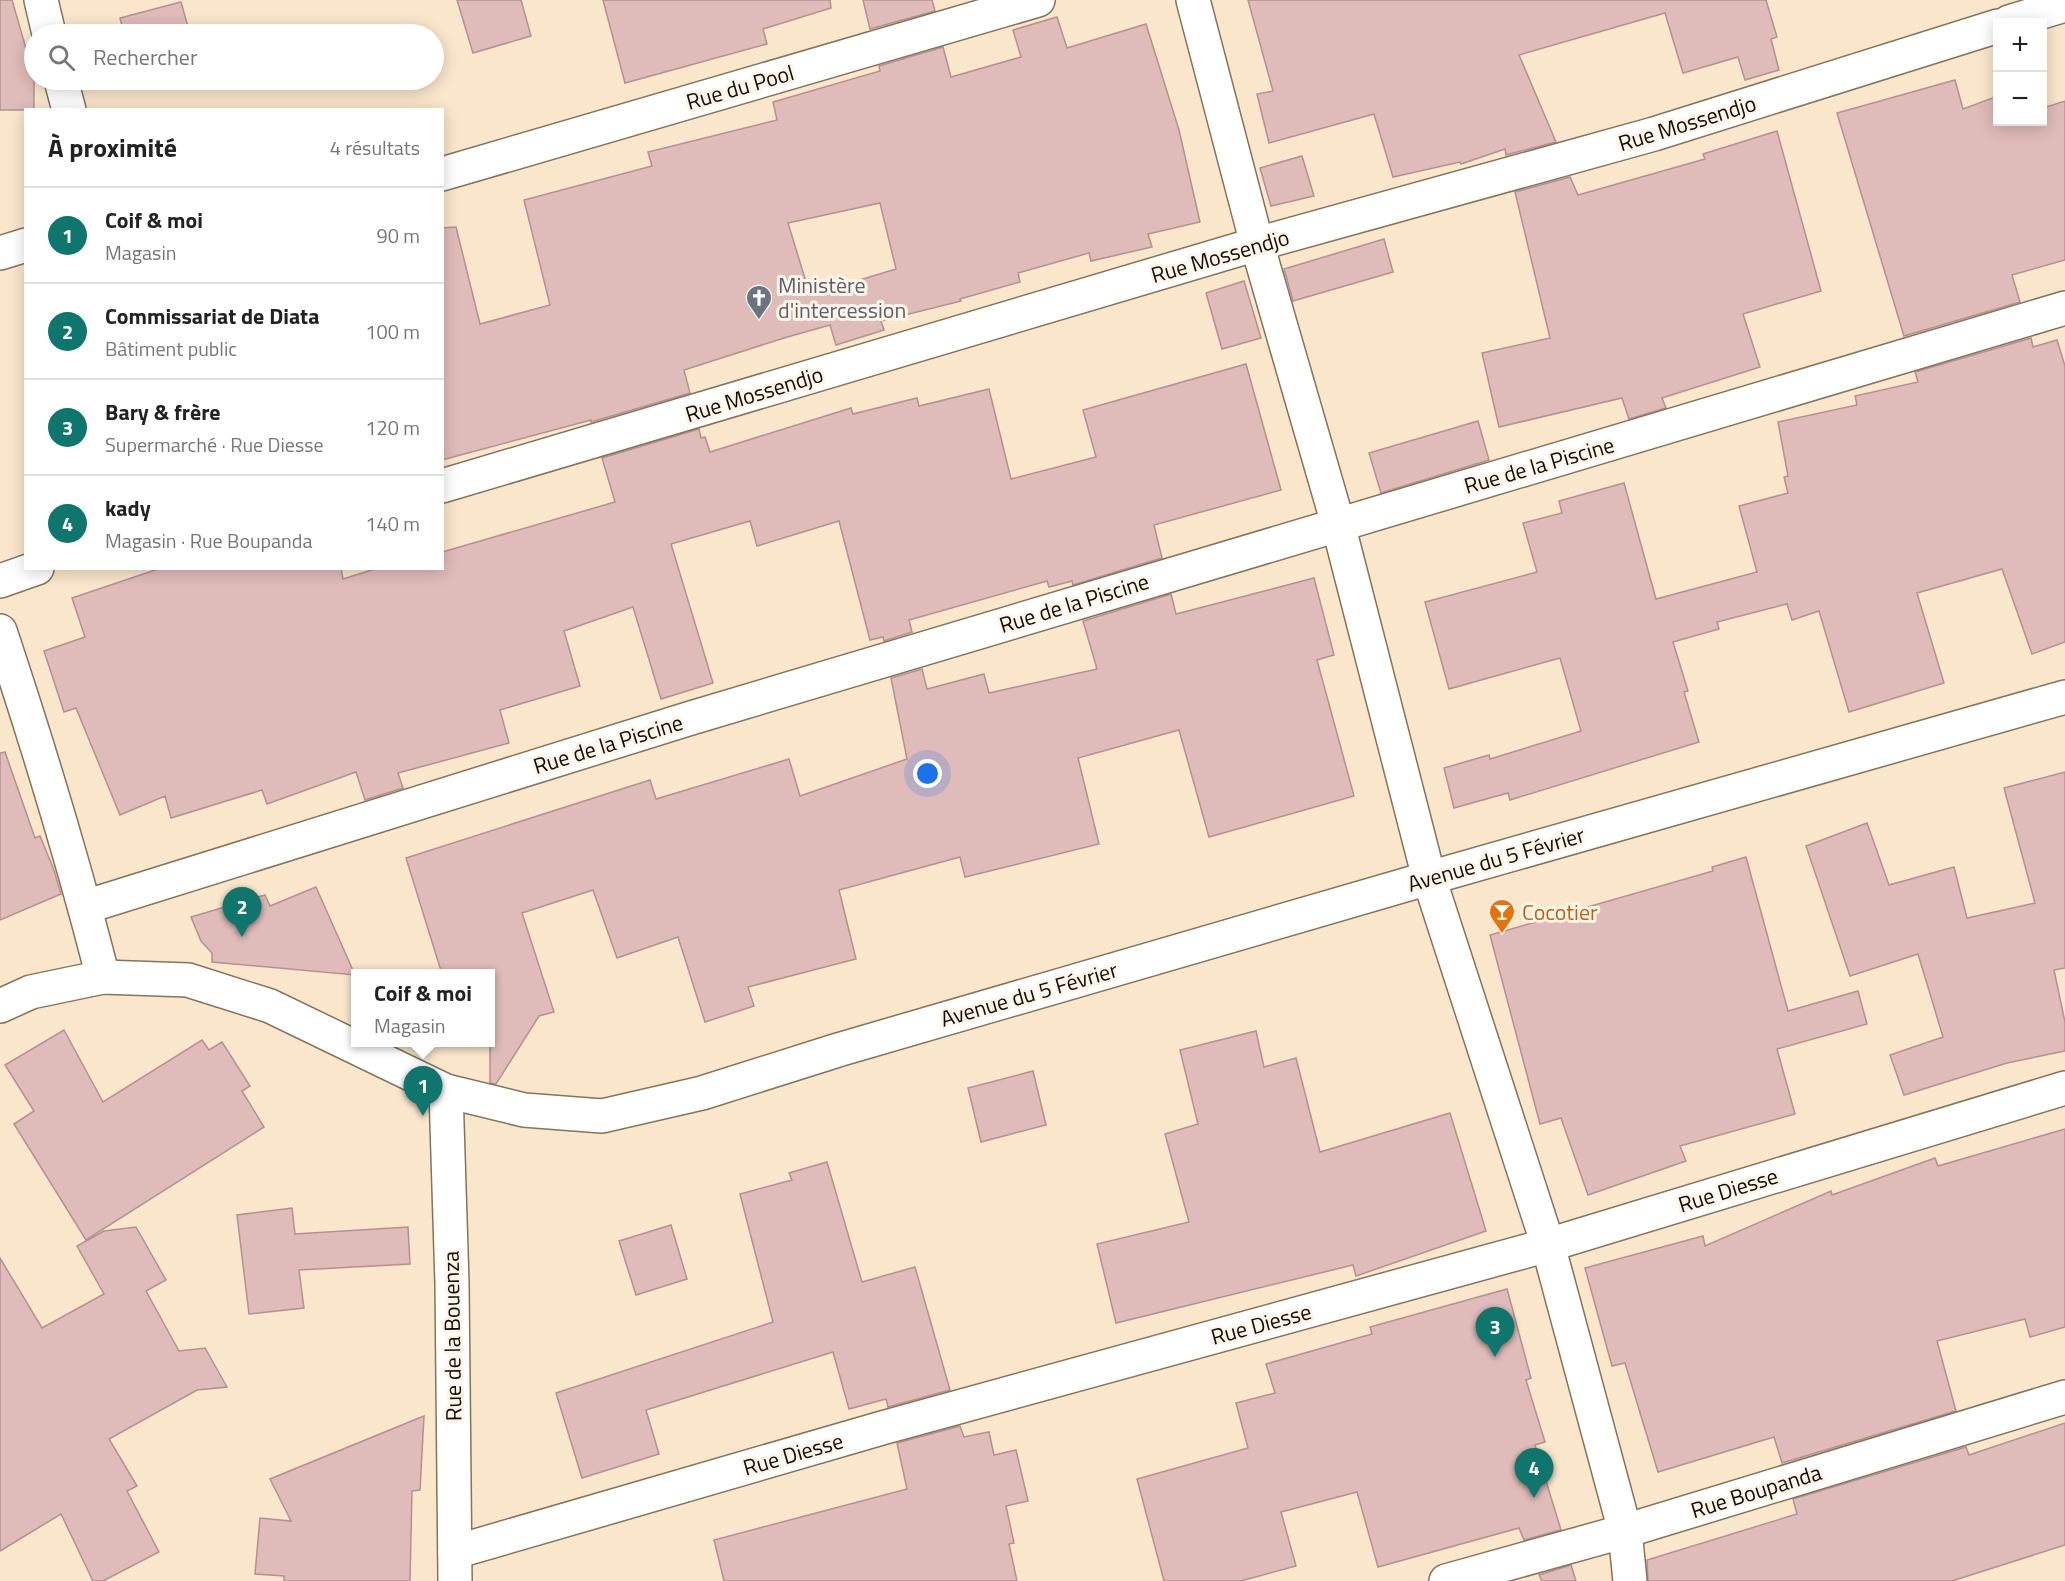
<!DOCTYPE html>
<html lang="fr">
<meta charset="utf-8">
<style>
body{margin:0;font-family:"Titillium Web",sans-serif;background:#f2f2f2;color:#222}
.controls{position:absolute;right:18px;top:18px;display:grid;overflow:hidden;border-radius:0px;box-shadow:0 3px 15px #0003}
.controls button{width:54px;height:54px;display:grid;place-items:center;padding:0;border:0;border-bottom:2px solid #e0e0e0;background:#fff;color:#222;font:30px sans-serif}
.you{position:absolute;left:928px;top:774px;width:21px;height:21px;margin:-15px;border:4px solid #fff;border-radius:50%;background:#1a73e8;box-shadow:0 0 0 9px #1a73e833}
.badge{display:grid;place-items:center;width:39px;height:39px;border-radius:50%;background:#0f766e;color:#fff;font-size:20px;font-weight:700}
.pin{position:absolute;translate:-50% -50px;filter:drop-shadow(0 2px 3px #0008)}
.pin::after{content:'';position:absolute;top:32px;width:21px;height:18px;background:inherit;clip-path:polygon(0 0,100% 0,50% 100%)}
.popup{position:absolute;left:351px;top:969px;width:144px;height:78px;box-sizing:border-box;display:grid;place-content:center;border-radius:0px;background:#fff;filter:drop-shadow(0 2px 4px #0005);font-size:20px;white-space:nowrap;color:#767676}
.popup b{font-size:22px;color:#222}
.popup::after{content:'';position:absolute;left:50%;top:100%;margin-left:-12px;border:12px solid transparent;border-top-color:#fff}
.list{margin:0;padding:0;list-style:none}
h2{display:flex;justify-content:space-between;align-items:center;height:78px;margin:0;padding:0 24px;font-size:26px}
h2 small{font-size:20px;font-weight:400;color:#767676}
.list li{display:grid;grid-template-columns:39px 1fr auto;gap:18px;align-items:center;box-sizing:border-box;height:96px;padding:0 24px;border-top:2px solid #e0e0e0}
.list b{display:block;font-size:22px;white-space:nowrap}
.list p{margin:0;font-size:20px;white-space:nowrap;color:#767676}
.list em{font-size:20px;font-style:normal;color:#767676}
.icon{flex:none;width:33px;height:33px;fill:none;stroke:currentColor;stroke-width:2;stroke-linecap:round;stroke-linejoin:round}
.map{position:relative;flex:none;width:2065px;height:1581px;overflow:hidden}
.search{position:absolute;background:#fff;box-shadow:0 3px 15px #0003;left:24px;top:24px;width:420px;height:66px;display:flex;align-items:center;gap:15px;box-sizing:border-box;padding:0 21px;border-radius:33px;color:#767676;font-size:22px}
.panel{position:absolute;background:#fff;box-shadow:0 3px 15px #0003;left:24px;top:108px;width:420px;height:462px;border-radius:0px}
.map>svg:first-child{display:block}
.building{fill:#dfbbb9;stroke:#b3918f;stroke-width:1.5;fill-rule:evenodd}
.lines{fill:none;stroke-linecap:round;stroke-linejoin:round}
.street-casing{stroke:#84745b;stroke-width:36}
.secondary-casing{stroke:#84745b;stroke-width:36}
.street{stroke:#fff;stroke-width:33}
.secondary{stroke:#fff;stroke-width:33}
.labels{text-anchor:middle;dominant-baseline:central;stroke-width:6;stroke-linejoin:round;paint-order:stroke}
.street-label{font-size:22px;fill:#130d05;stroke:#fdf5ea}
.worship-label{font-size:22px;fill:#5b616d;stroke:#fdf5ea;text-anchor:start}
.food-label{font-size:22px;fill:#c56008;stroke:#fdf5ea;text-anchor:start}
</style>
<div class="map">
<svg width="2065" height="1581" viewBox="0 0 2065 1581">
<rect width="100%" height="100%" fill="#f9e6cb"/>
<g class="building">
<path d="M 0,0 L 12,0 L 34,76 L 34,110 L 0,110 Z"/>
<path d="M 457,0 L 521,0 L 531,36 L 473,53 Z"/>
<path d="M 603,0 L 830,0 L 831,8 L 763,29 L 767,44 L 625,83 Z"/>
<path d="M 863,0 L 932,0 L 935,11 L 870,29 Z"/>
<path d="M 1248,0 L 1766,0 L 1777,37 L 1771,39 L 1779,70 L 1745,80 L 1738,57 L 1683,73 L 1665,13 L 1519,55 L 1556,142 L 1506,155 L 1505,149 L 1461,164 L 1460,162 L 1393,177 L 1374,114 L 1269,143 L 1257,94 L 1273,91 Z"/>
<path d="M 181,2 L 190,34 L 124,34 L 120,18 Z"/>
<path d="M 1057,17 L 1067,48 L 1146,24 L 1179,130 L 1200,222 L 1148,234 L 1152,247 L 1091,261 L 1089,253 L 1018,273 L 1020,282 L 960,299 L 961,301 L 881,321 L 884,330 L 836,345 L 830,325 L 784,338 L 684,370 L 690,393 L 591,422 L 591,420 L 442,460 L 442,228 L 456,227 L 480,324 L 550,305 L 524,200 L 652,166 L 648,152 L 777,120 L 773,102 L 880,71 L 879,66 L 943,47 L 951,77 L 1021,57 L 1013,30 ZM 880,203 L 896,269 L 810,295 L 788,223 Z"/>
<path d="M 1955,80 L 1963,109 L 1998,96 L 1998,122 L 2043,122 L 2043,108 L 2065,101 L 2065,260 L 2012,275 L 2020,302 L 1904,336 L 1837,113 Z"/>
<path d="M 1777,131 L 1821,291 L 1743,314 L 1760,367 L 1662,398 L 1666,408 L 1629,419 L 1622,398 L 1499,427 L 1482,353 L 1550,338 L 1515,192 L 1570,177 L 1578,195 L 1705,159 L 1703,154 Z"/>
<path d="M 1302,156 L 1314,196 L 1271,206 L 1260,168 Z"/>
<path d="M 1384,239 L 1393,272 L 1293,301 L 1284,269 Z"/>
<path d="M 1244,281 L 1261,338 L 1222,349 L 1206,293 Z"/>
<path d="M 2031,338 L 2033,347 L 2057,340 L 2065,366 L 2065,642 L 2032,654 L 2002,569 L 1917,593 L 1944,683 L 1849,712 L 1819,611 L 1792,620 L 1787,604 L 1717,622 L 1719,629 L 1673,642 L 1688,691 L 1684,692 L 1699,742 L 1510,800 L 1508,793 L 1454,808 L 1444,768 L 1489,755 L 1490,759 L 1581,731 L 1560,658 L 1449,689 L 1425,602 L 1537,572 L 1523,523 L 1562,513 L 1559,501 L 1624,483 L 1656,599 L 1757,572 L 1739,506 L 1788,493 L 1784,477 L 1788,476 L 1778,422 L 1857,405 L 1855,396 L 1918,382 L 1915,372 Z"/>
<path d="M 1246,364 L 1281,490 L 1154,525 L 1162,558 L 1073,585 L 1072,581 L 1049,587 L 1047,581 L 909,620 L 912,632 L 884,641 L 883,637 L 870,640 L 839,521 L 757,546 L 750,521 L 671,544 L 713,683 L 661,699 L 633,607 L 564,631 L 580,686 L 500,710 L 509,743 L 398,773 L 403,788 L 365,800 L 356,772 L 267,804 L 262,790 L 171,818 L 165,796 L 120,815 L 76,708 L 64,712 L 44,651 L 85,637 L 72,598 L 161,568 L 341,568 L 343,579 L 378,568 L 442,568 L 442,552 L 615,502 L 602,458 L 699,429 L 701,438 L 705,437 L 710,452 L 851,408 L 853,414 L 917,398 L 919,406 L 989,389 L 1011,479 L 1096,457 L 1083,410 Z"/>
<path d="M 1478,421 L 1489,460 L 1381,493 L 1369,453 Z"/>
<path d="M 1314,578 L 1334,655 L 1317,660 L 1354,796 L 1209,837 L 1179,730 L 1078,758 L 1099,844 L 965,877 L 960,857 L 839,890 L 856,959 L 748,987 L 754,1006 L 705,1022 L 678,937 L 617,958 L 593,890 L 522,913 L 554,1012 L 539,1016 L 496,1084 L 490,1083 L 490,974 L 442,974 L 406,858 L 650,780 L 656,799 L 789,759 L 800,796 L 907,759 L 891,678 L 922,669 L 927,689 L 984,674 L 989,693 L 1097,669 L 1083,621 L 1171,594 L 1176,614 Z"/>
<path d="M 5,752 L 35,838 L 40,836 L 54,870 L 61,894 L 0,920 L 0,753 Z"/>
<path d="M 2065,772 L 2065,968 L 2054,970 L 2065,1022 L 2065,1051 L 2007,1063 L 1904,1095 L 1890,1055 L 1943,1037 L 1918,954 L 1850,976 L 1806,846 L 1867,823 L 1889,885 L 1954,867 L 1967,918 L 2035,903 L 2004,788 Z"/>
<path d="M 1746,857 L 1788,1011 L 1858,991 L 1867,1024 L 1777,1049 L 1795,1114 L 1680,1146 L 1686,1161 L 1588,1195 L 1561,1118 L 1540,1124 L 1490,935 L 1713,871 L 1712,867 Z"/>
<path d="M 316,887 L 355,975 L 212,962 L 212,953 L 201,941 L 191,917 L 265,895 L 270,906 Z"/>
<path d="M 64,1030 L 103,1102 L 202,1040 L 209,1050 L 222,1042 L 250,1086 L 242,1091 L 264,1127 L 86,1240 L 14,1124 L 34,1111 L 5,1065 Z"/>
<path d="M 1256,1031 L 1264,1067 L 1296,1058 L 1320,1152 L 1450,1113 L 1486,1231 L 1356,1276 L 1353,1265 L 1116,1323 L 1097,1244 L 1189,1222 L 1165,1134 L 1198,1124 L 1180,1050 Z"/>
<path d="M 1033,1071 L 1046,1125 L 981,1142 L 968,1088 Z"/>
<path d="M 2065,1129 L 2065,1327 L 2030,1337 L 2025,1319 L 1937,1341 L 1956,1411 L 1782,1463 L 1774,1437 L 1658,1472 L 1625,1363 L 1612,1366 L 1585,1268 L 1703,1236 L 1705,1246 L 1831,1191 L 1832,1195 L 1935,1158 L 1938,1166 Z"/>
<path d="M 827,1162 L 862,1282 L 915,1267 L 950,1390 L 888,1407 L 886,1399 L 849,1409 L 833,1352 L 646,1410 L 659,1454 L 582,1478 L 556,1393 L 773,1322 L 740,1194 L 792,1180 L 789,1173 Z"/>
<path d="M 292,1208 L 295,1234 L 408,1227 L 410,1264 L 299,1270 L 304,1308 L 249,1314 L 237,1215 Z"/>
<path d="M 671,1225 L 687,1279 L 636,1295 L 619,1241 Z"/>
<path d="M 136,1227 L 166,1280 L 146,1291 L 179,1351 L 205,1348 L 227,1387 L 197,1390 L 109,1439 L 137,1486 L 127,1491 L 159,1552 L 103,1581 L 93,1581 L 61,1514 L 0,1551 L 0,1258 L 42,1328 L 104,1294 L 77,1246 L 104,1231 Z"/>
<path d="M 1507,1289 L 1531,1378 L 1526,1380 L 1545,1442 L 1535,1445 L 1561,1530 L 1524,1540 L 1519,1528 L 1378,1567 L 1357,1492 L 1281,1512 L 1296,1566 L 1241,1581 L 1164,1581 L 1137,1479 L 1248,1448 L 1236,1403 L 1275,1393 L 1266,1364 L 1372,1334 L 1370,1327 Z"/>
<path d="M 424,1416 L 420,1490 L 412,1491 L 410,1581 L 284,1581 L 284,1576 L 255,1574 L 260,1518 L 291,1521 L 270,1479 Z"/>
<path d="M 2065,1423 L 2065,1545 L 1952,1581 L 1648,1581 L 1647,1560 L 1797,1514 L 1793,1499 L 1966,1447 L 1969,1455 Z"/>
<path d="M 960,1426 L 964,1437 L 989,1432 L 994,1455 L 1016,1450 L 1028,1501 L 1006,1506 L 1014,1543 L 1009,1544 L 1017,1581 L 724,1581 L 714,1540 L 907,1489 L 897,1443 Z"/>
<path d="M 1571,1565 L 1576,1581 L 1542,1581 L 1539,1575 Z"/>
</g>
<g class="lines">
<defs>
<g id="street">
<path d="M 41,0 L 49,34"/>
<path d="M 1193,0 L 1257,244 L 1338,524 L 1429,878 L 1548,1245 L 1625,1531 L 1630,1581"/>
<path d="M 2009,22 L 2065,5"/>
<path d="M 61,80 L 69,110"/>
<path d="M 442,174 L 1038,0"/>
<path d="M 0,253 L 26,245"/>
<path d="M 442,486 L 1257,244 L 1654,134 L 1998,26"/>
<path d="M 0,581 L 37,568"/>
<path d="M 0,631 C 38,745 73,860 103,977"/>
<path d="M 85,907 L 691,718 L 2065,308"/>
<path d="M 446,1091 L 452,1283 L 455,1581"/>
<path d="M 455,1552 L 882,1428 L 1548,1245 L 2065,1088"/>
<path d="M 1446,1581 L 1625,1531 L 2065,1397"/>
</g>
<path id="secondary" d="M 0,1006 L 31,992 L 103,977 L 188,980 L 270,1006 L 446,1091 L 524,1110 L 602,1116 L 702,1093 L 838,1050 L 1429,878 L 2065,697"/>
</defs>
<use href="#street" class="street-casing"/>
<use href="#secondary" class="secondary-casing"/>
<use href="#street" class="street"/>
<use href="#secondary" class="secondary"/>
</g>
<defs>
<symbol id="church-pin" viewBox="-11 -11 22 30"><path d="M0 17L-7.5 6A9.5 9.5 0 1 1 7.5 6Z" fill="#6b7280" stroke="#fdf5ea"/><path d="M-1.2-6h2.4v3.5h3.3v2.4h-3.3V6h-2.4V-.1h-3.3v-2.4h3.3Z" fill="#fff"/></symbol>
<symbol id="bar-pin" viewBox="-11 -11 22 30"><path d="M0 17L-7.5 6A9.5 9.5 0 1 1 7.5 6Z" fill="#e8710a" stroke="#fdf5ea"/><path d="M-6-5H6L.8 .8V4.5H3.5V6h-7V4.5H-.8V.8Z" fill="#fff"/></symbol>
</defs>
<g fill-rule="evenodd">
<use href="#church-pin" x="744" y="283" width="30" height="40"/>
<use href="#bar-pin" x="1487" y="897" width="30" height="40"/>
</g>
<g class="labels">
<g class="street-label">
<text transform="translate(740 87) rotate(-16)">Rue du Pool</text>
<text transform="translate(1687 123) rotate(-17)">Rue Mossendjo</text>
<text transform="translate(1220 256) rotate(-16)">Rue Mossendjo</text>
<text transform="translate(754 394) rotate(-17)">Rue Mossendjo</text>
<text transform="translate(1539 465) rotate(-16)">Rue de la Piscine</text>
<text transform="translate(1074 603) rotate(-17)">Rue de la Piscine</text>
<text transform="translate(608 744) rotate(-17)">Rue de la Piscine</text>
<text transform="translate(1496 859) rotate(-16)">Avenue du 5 Février</text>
<text transform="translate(1029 994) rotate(-16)">Avenue du 5 Février</text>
<text transform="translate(1728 1190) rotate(-17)">Rue Diesse</text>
<text transform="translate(1261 1324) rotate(-15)">Rue Diesse</text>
<text transform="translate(452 1336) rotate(-91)">Rue de la Bouenza</text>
<text transform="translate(793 1454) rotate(-16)">Rue Diesse</text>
<text transform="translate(1756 1491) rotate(-17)">Rue Boupanda</text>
</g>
<g class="worship-label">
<text x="778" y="285">Ministère<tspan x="778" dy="25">d'intercession</tspan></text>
</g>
<g class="food-label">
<text x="1522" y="912">Cocotier</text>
</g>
</g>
</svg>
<div class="controls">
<button>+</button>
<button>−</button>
</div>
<div class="you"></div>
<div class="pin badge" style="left:423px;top:1116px">1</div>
<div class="popup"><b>Coif &amp; moi</b>Magasin</div>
<div class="pin badge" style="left:242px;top:937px">2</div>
<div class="pin badge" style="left:1495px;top:1357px">3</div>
<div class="pin badge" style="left:1534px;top:1498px">4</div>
<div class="search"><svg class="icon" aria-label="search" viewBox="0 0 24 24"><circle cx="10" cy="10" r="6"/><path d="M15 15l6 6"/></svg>Rechercher</div>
<section class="panel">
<h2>À proximité<small>4 résultats</small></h2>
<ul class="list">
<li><span class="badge">1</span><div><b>Coif &amp; moi</b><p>Magasin</p></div><em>90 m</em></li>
<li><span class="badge">2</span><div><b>Commissariat de Diata</b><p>Bâtiment public</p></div><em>100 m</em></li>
<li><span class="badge">3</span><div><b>Bary &amp; frère</b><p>Supermarché · Rue Diesse</p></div><em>120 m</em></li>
<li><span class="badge">4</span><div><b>kady</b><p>Magasin · Rue Boupanda</p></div><em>140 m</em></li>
</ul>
</section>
</div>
